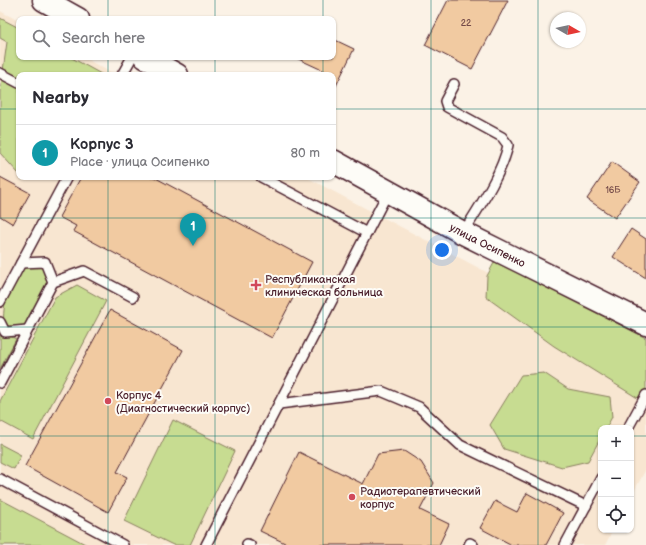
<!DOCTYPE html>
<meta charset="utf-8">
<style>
body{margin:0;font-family:"Balsamiq Sans",sans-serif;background:#f2f2f3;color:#2b2b33}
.controls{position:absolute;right:12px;bottom:12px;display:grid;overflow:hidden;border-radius:8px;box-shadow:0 1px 3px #0004}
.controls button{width:36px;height:36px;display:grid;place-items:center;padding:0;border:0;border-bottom:1px solid #e1e1e2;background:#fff;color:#2b2b33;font:20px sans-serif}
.compass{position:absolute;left:550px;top:12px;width:36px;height:36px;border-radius:50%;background:#fff;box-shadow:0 1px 3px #0004;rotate:99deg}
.you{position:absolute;left:442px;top:250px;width:14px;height:14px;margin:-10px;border:3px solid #fff;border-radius:50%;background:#1a73e8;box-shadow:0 0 0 6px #1a73e833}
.badge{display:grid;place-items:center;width:26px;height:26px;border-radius:50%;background:#d1495b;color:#fff;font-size:13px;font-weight:700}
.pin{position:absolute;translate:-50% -33px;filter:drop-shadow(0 1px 2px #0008)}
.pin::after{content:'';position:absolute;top:21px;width:14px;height:12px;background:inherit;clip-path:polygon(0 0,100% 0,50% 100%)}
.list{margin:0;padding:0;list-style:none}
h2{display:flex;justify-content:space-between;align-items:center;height:52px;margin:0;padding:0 16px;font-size:17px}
h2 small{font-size:13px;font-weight:400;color:#7c7c81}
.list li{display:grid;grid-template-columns:26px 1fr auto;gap:12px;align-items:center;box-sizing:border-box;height:56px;padding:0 16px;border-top:1px solid #e1e1e2}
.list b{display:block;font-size:15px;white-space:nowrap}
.list p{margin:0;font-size:13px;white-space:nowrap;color:#7c7c81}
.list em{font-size:13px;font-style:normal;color:#7c7c81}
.icon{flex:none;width:22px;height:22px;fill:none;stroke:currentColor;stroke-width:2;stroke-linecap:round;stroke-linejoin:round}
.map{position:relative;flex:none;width:646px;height:545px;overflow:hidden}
.search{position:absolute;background:#fff;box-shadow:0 1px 3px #0004;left:16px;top:16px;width:320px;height:44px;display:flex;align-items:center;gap:10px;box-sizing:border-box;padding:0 14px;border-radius:8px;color:#7c7c81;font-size:15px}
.panel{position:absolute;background:#fff;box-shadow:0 1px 3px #0004;left:16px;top:72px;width:320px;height:108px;border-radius:8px}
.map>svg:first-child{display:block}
.built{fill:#f8e6d1}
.green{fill:#c7dc91;stroke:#887e5e}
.building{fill:#f1caa1;stroke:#4a1f2b}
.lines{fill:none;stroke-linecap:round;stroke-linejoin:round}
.lane-casing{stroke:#4a1f2b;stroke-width:12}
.secondary-casing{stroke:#4a1f2b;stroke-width:25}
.lane{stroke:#fdfcf7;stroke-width:9}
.secondary{stroke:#fdfcf7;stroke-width:22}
.grid{fill:none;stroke:#0f766e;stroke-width:1;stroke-opacity:0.55}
.poi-dot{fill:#d1495b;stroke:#fdfcf7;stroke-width:1.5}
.labels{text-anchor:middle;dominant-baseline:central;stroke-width:4;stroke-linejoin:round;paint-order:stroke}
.number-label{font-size:9px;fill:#744a48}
.street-label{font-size:11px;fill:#4a1f2b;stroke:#fdfcf7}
.poi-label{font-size:11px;fill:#4a1f2b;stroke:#fdfcf7;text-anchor:start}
</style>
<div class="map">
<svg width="646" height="545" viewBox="0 0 646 545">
<rect width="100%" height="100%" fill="#fbf2e6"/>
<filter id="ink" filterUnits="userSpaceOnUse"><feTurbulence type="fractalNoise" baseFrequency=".025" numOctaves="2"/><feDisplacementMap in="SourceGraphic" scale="8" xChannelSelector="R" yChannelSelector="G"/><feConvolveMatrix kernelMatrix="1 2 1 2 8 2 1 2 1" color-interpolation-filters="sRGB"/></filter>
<g filter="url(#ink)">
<path class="built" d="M 0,11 L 19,21 L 19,57 L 83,57 L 115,75 L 19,75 L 19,177 L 306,177 L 646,356 L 646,469 L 631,497 L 631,428 L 601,428 L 601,530 L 613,530 L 605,545 L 0,545 Z"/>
<g class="green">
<path d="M 0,18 L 19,28 L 19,57 L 70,57 L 103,75 L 19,75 L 19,174 L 0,153 L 0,92 L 7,42 L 0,38 Z"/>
<path d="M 495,261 L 646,338 L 646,405 L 644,402 L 554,346 L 486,297 L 487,276 Z"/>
<path d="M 45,262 L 53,282 L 27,330 L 5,332 C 0,306 9,286 21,263 Z"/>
<path d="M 77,285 L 106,301 L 33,439 L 0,421 L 0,401 L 55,297 Z"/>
<path d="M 0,331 L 16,339 L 0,369 Z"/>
<path d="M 544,373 L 568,389 L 610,397 L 612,417 L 606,428 L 601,428 L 601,437 L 588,461 L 562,467 L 504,449 L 490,425 L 521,375 Z"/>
<path d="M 173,420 L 235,451 L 190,545 L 173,545 L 124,521 Z"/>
<path d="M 0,444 L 21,455 L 14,469 L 0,462 Z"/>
<path d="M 0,499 L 87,545 L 0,545 Z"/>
</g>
<g class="building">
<path d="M 448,0 L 508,0 L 472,69 L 425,45 Z"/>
<path d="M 333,39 L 354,49 L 333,92 L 333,75 L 294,57 L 333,57 Z"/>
<path d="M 612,162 L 640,182 L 615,218 L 587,199 Z"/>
<path d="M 0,177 L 30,193 L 13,224 L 0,216 Z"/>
<path d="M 81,177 L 154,177 L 312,262 L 272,338 L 73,231 L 76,226 L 59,217 Z"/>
<path d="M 631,229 L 646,239 L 646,278 L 613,257 Z"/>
<path d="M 110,310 L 183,350 L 117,472 L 127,477 L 108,512 L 25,466 Z"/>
<path d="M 404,451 L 421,462 L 434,483 L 420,510 L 449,524 L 439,545 L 289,545 L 260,531 L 299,452 L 363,484 L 378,454 Z"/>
<path d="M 527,493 L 563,513 L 546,545 L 512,545 L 480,528 L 495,501 L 517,512 Z"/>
</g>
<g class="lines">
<defs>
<g id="lane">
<path d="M 0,73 L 19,83"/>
<path d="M 122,75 L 132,57"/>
<path d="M 454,84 L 445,101 L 447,107 L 502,137 L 508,145 C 503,172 478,209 463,233"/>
<path d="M 261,177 L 367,233"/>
<path d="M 53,282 L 84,271 L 133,297"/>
<path d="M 0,302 L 67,177"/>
<path d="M 0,322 L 5,332 L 27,330"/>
<path d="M 0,383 L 53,282 L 45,262 L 21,263"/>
<path d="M 279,404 L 381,391 L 419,407 L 460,445 L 586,506"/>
<path d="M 628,428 L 646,395"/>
<path d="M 0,479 L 123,545"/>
<path d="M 247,544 L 250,545"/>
<path d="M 206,545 L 388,192"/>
<path d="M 469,545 L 470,543 L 473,545"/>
<path d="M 565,545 L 601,478"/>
</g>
<g id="secondary">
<path d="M 44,0 L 78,19"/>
<path d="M 145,57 L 177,75"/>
<path id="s1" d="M 333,161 L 463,233 L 646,324"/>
</g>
</defs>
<use href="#lane" class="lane-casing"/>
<use href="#secondary" class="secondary-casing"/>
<use href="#lane" class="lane"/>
<use href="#secondary" class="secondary"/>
</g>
</g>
<path class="grid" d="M 108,0 L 108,19M 215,0 L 215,19M 323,0 L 323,19M 431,0 L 431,545M 538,0 L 538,545M 108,57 L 108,75M 215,57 L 215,75M 323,57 L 323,75M 0,109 L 19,109M 333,109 L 646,109M 108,177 L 108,545M 215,177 L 215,545M 323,177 L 323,545M 0,218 L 646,218M 0,327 L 646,327M 0,436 L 601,436M 631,436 L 646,436"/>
<g class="poi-dot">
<path d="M254 279h4v4h4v4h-4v4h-4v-4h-4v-4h4z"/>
<circle cx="108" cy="401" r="4"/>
<circle cx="352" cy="497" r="4"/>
</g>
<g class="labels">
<g class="number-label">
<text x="466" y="23">22</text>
<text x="613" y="190">16Б</text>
</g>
<g class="street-label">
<text stroke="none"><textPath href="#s1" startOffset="176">улица Осипенко</textPath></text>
</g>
<g class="poi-label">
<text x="265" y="279">Республиканская<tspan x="265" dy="13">клиническая больница</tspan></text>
<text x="116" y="395">Корпус 4<tspan x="116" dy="13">(Диагностический корпус)</tspan></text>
<text x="360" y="491">Радиотерапевтический<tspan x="360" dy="13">корпус</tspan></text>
</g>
</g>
</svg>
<div class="controls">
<button>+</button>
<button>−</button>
<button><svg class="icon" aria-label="locate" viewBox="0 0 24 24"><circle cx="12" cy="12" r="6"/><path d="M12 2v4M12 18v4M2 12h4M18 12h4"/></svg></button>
</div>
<svg class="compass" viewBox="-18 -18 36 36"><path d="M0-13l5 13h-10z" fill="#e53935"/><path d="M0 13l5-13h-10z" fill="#7c7c81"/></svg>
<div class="you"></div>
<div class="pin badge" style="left:193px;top:246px;background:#0f9aa8">1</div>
<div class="search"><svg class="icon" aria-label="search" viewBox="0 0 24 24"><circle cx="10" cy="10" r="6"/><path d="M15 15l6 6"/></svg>Search here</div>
<section class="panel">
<h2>Nearby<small></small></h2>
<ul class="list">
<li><span class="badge" style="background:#0f9aa8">1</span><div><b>Корпус 3</b><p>Place · улица Осипенко</p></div><em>80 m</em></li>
</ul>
</section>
</div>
